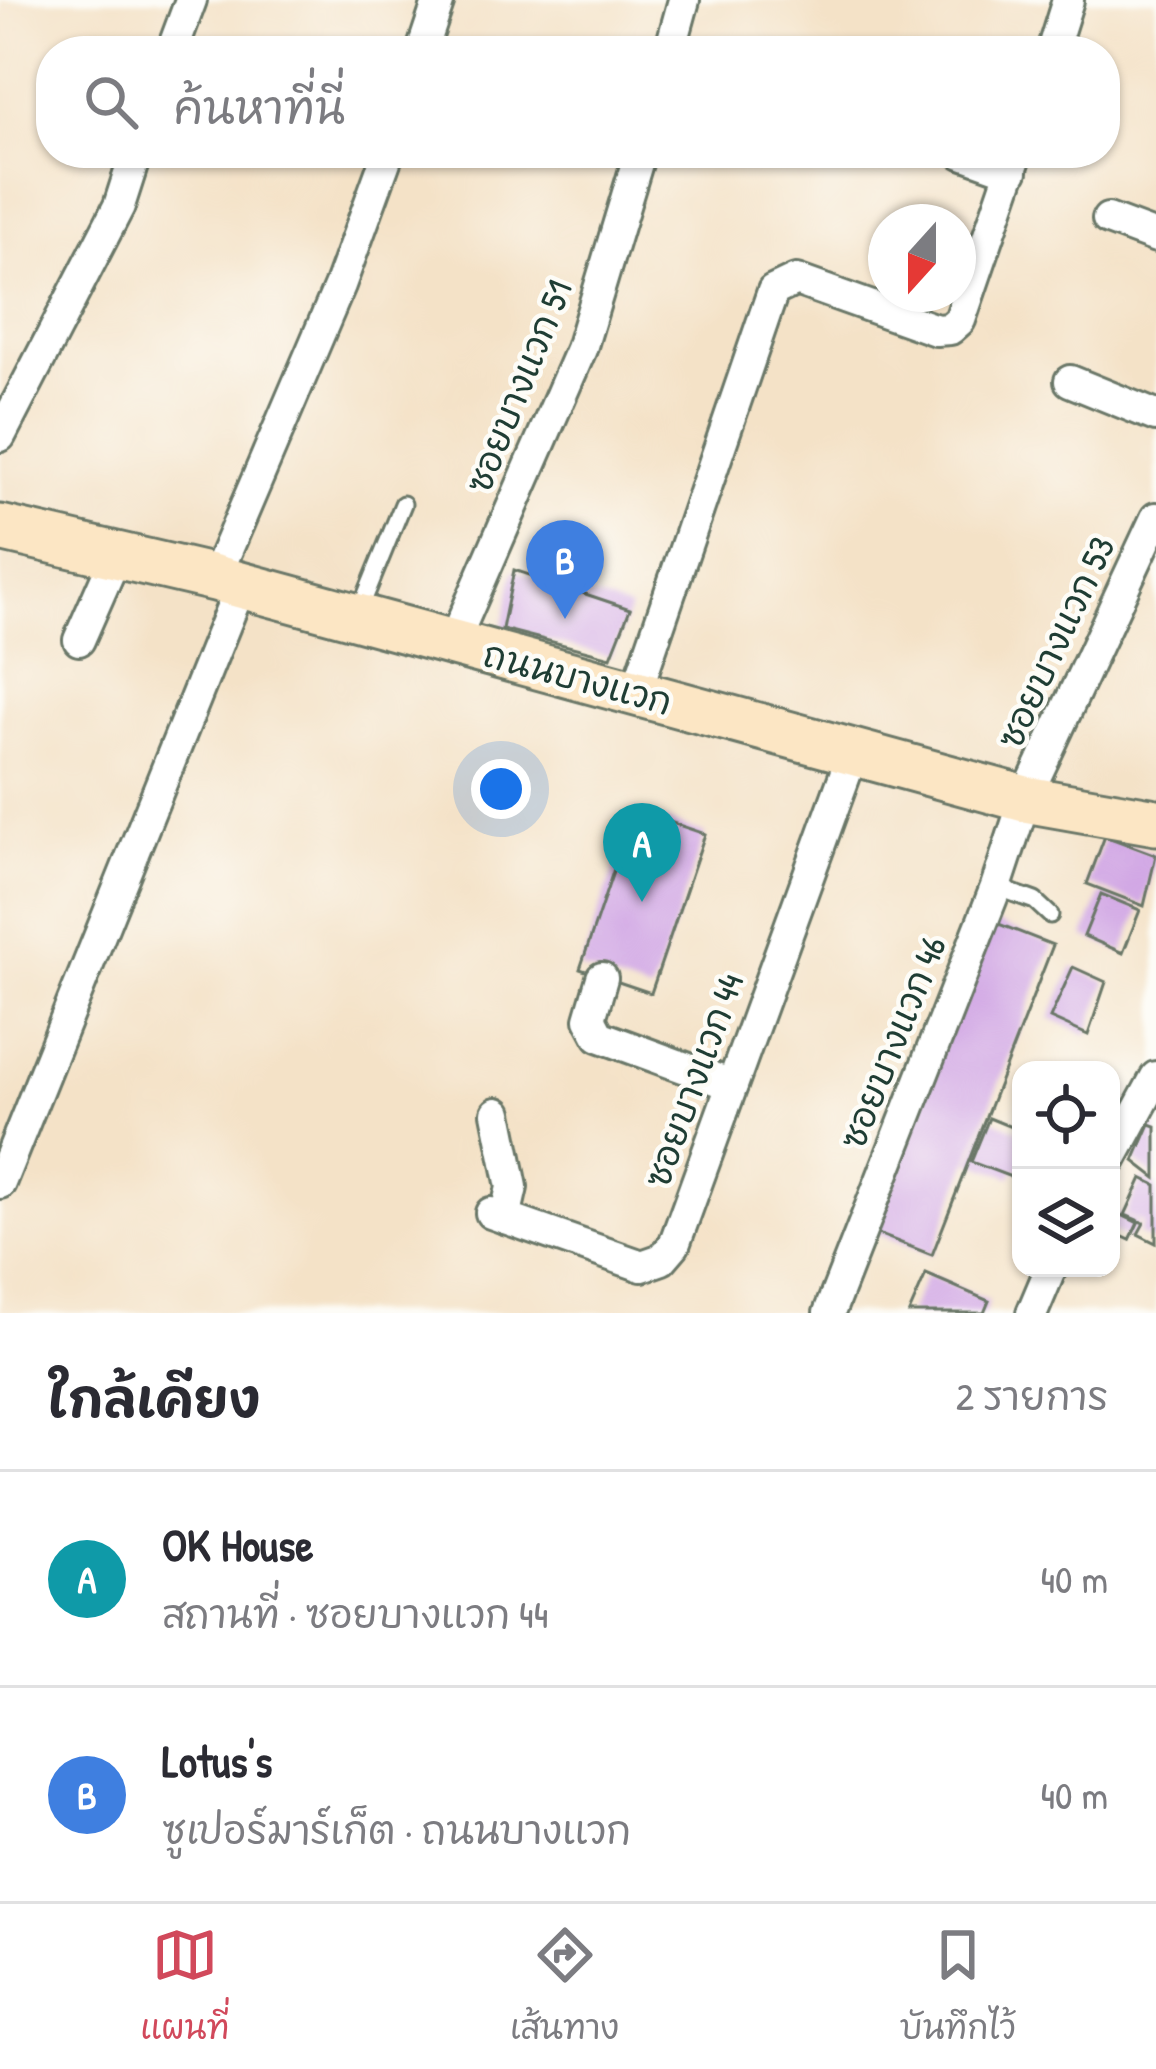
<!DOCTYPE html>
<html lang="th">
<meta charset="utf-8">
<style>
body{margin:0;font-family:"Patrick Hand","Playpen Sans Thai",sans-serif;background:#f2f2f3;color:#2b2b33}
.controls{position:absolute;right:36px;bottom:36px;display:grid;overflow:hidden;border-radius:24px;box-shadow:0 3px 9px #0004}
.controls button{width:108px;height:108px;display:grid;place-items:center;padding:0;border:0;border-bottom:3px solid #e1e1e2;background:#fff;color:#2b2b33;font:60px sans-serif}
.compass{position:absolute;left:868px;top:204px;width:108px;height:108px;border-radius:50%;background:#fff;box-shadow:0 3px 9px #0004;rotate:201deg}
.you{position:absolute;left:501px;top:789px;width:42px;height:42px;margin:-30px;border:9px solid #fff;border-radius:50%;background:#1a73e8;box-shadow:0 0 0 18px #1a73e833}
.badge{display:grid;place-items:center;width:78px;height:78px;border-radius:50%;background:#d1495b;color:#fff;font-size:39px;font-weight:700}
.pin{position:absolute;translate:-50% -99px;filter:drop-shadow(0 3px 6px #0008)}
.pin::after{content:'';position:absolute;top:63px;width:42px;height:36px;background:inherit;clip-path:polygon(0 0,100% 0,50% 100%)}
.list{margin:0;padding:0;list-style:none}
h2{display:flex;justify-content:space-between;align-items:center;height:156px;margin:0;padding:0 48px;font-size:51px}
h2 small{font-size:39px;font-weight:400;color:#7c7c81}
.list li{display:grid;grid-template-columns:78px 1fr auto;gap:36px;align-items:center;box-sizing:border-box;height:216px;padding:0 48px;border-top:3px solid #e1e1e2}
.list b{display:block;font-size:45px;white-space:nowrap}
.list p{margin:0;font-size:39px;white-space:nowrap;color:#7c7c81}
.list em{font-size:39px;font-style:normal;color:#7c7c81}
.icon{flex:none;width:66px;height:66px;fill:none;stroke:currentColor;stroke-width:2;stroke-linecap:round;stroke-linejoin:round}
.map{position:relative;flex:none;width:1156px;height:1313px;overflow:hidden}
.search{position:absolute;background:#fff;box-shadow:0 3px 9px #0004;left:36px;right:36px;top:36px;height:132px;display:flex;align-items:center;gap:30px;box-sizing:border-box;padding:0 42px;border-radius:48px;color:#7c7c81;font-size:45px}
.sheet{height:588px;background:#fff}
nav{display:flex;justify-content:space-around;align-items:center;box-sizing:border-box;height:168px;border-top:3px solid #e1e1e2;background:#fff;font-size:33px;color:#7c7c81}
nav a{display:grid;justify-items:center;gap:6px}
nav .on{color:#d1495b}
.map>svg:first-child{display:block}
.building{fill:#cea0e3}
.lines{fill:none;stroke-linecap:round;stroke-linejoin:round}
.lane-casing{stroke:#6a7767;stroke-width:21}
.street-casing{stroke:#6a7767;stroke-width:36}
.secondary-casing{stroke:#6a7767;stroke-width:51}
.lane{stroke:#fff;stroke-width:15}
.street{stroke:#fff;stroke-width:30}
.secondary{stroke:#fce6c4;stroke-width:45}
.labels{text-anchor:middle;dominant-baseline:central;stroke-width:9;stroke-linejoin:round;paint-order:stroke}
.street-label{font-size:36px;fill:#1f3d34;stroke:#fdfcf7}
</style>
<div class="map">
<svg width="1156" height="1313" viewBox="0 0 1156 1313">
<rect width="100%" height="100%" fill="#fdfcf7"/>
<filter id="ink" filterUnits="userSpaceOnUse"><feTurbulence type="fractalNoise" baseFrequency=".00833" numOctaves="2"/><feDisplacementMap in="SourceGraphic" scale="24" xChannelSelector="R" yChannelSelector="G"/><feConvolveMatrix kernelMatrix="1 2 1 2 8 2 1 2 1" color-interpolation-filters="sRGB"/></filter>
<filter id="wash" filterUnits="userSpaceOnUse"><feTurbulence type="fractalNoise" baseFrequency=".004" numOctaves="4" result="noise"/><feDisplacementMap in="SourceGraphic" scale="48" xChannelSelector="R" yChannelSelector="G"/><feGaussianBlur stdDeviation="2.7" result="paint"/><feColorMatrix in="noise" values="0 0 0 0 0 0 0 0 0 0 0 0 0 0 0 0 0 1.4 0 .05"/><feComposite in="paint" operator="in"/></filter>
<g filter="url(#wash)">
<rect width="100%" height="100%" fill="#f4e2c7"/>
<g id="blocks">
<g class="building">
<path d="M 514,570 L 630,609 L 611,657 L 502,629 Z"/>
<path d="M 634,810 L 705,834 L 651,993 L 580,969 Z"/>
<path d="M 1105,836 L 1156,855 L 1144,906 L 1087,884 Z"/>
<path d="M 1101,894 L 1140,910 L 1123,953 L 1084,936 Z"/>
<path d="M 991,921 L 1053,945 L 932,1255 L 870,1231 Z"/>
<path d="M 1073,967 L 1106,982 L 1088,1035 L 1050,1018 Z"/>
<path d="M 989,1118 L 1021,1131 L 1021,1171 L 1014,1169 L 1011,1177 L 971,1162 Z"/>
<path d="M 1150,1124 L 1156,1126 L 1156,1178 L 1134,1161 Z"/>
<path d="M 1142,1178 L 1156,1185 L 1156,1243 L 1138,1234 L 1144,1223 L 1125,1215 Z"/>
<path d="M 1111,1210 L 1138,1223 L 1130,1240 L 1111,1231 Z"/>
<path d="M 926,1274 L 989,1301 L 984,1313 L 909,1313 Z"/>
</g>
</g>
</g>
<g filter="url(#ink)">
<use href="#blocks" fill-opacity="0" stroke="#6a7767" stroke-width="3"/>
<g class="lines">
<defs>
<g id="lane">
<path d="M 358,614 L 403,504"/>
<path d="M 996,887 L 1035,901 L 1050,915"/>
</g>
<g id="street">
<path d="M 172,51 L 191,0"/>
<path d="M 422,51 L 439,0"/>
<path d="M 670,51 L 684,0"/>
<path d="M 1052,51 L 1068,0"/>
<path d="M 962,153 L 1012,171"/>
<path d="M 1108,219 L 1156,237"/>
<path d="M 1070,381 L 1156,416"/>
<path d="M 0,436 L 119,206 L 136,153"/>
<path d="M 215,578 L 340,285 L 388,153"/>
<path d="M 79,640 L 116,556"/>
<path d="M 453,643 L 581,349 L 640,153"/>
<path d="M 635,695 L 773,291 L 796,280 L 936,330 L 950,329 L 960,320 L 1017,153"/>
<path d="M 602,978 L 590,1019 L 599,1036 L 732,1085"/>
<path d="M 497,1113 L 512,1187 L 505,1218"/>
<path d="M 1111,1160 L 1156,1077"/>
<path d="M 0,1183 L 241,585"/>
<path d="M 491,1213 L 642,1266 L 662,1259 L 674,1245 L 853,753"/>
<path d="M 829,1313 L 996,887 L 1025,799 L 1156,518"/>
<path d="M 1032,1313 L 1051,1268"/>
</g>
<path id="secondary" d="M 0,528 L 215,578 L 1025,799 L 1156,822"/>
</defs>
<use href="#lane" class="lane-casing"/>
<use href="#street" class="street-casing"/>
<use href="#secondary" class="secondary-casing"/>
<use href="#lane" class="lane"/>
<use href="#street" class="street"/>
<use href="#secondary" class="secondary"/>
</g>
</g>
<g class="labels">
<g class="street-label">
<text transform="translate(518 386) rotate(-68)">ซอยบางแวก 51</text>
<text transform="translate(1055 642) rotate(-65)">ซอยบางแวก 53</text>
<text transform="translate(578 677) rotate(15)">ถนนบางแวก</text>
<text transform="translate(892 1042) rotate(-68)">ซอยบางแวก 46</text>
<text transform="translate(693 1080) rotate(-70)">ซอยบางแวก 44</text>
</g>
</g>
</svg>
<div class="controls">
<button><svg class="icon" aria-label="locate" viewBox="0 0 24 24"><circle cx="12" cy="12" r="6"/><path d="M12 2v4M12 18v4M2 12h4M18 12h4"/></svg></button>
<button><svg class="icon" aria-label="layers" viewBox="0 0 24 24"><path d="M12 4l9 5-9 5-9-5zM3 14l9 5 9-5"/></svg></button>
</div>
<svg class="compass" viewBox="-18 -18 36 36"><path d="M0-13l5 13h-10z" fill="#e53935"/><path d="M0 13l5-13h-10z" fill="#7c7c81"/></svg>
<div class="you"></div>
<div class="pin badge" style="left:642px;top:902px;background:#0f9aa8">A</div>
<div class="pin badge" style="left:565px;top:619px;background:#3f7fe0">B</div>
<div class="search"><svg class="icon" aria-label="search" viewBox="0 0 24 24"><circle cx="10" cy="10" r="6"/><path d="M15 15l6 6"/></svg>ค้นหาที่นี่</div>
</div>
<section class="sheet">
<h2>ใกล้เคียง<small>2 รายการ</small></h2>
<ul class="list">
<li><span class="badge" style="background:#0f9aa8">A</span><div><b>OK House</b><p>สถานที่ · ซอยบางแวก 44</p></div><em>40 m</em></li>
<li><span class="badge" style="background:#3f7fe0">B</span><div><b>Lotus's</b><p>ซูเปอร์มาร์เก็ต · ถนนบางแวก</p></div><em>40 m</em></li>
</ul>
</section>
<nav>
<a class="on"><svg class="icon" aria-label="map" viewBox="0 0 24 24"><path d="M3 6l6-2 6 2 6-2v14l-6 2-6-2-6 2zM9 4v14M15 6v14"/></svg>แผนที่</a>
<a><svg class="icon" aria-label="directions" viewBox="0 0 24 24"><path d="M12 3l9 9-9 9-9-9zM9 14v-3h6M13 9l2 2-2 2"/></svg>เส้นทาง</a>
<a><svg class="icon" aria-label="saved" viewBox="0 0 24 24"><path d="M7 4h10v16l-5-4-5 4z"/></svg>บันทึกไว้</a>
</nav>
